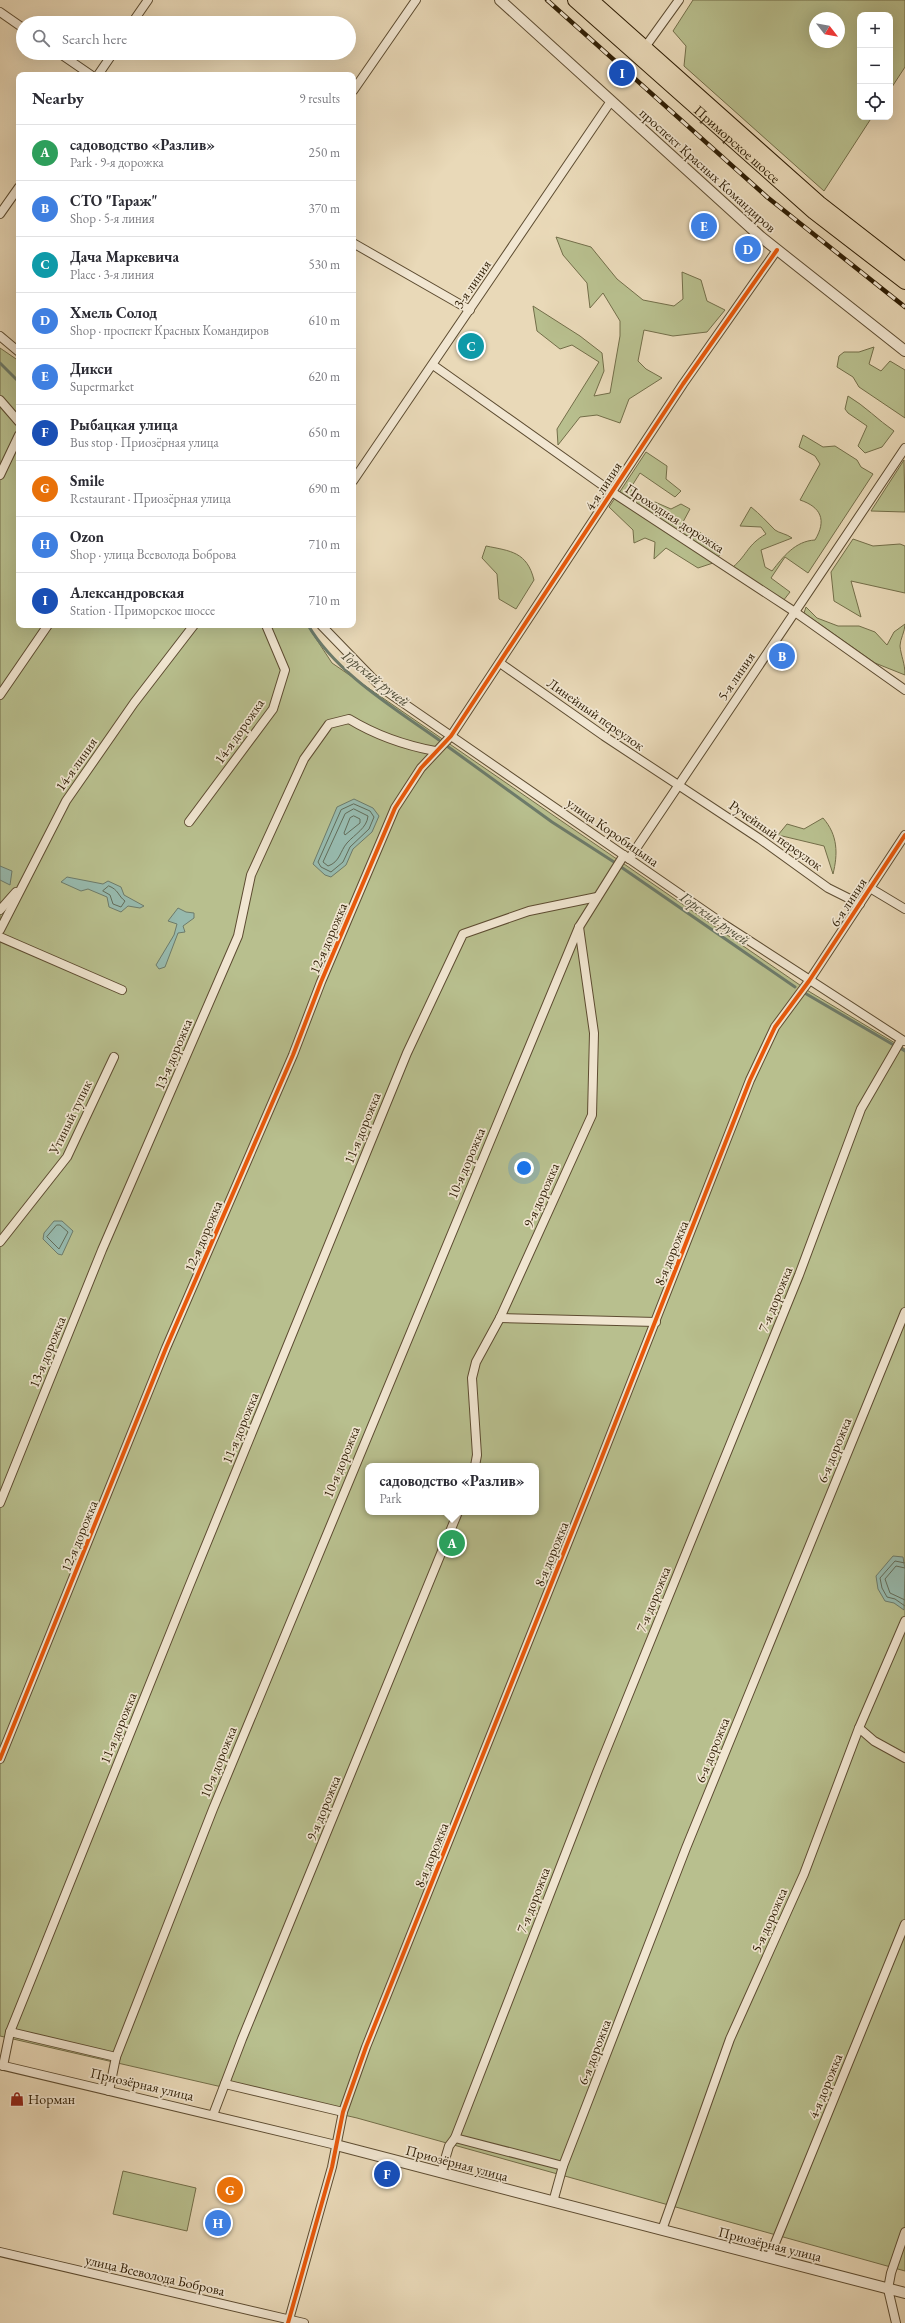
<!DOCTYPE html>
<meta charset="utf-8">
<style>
body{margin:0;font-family:"EB Garamond",serif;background:#f7f7f7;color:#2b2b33}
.controls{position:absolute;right:12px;top:12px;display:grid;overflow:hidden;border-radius:8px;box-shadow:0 4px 16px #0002}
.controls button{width:36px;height:36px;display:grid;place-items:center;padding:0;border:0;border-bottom:1px solid #e1e1e2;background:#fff;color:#2b2b33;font:20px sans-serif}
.compass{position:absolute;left:809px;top:12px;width:36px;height:36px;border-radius:50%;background:#fff;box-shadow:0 4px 16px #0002;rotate:121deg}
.you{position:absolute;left:524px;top:1168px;width:14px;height:14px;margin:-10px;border:3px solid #fff;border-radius:50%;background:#1a73e8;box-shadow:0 0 0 6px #1a73e833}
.badge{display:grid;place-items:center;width:26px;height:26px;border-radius:50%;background:#8f2418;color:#fff;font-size:13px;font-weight:700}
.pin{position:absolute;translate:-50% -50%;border:2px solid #fff;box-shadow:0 1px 4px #0006}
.popup{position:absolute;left:365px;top:1463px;width:174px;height:52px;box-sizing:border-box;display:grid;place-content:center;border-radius:8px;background:#fff;filter:drop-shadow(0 1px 3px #0005);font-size:13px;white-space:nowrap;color:#7c7c81}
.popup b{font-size:15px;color:#2b2b33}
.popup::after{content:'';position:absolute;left:50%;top:100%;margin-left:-8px;border:8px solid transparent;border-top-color:#fff}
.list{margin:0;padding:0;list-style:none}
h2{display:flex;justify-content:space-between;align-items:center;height:52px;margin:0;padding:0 16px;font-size:17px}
h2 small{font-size:13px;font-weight:400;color:#7c7c81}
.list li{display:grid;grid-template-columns:26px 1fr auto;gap:12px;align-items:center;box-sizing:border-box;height:56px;padding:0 16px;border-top:1px solid #e1e1e2}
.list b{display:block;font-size:15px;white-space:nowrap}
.list p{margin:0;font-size:13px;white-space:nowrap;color:#7c7c81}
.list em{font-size:13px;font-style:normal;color:#7c7c81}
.icon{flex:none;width:22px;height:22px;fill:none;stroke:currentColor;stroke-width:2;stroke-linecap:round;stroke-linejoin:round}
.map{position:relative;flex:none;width:905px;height:2323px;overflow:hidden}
.search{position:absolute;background:#fff;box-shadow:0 4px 16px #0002;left:16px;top:16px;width:340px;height:44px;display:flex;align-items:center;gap:10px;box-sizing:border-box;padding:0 14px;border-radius:22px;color:#7c7c81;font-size:15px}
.panel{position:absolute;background:#fff;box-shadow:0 4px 16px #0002;left:16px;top:72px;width:340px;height:556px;border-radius:8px}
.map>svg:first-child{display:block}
.green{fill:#b8bf8e;stroke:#736e49;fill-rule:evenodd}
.water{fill:#97baae;stroke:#6d7b6a}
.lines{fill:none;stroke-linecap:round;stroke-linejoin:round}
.shore{stroke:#626c59;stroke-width:1}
.stream{stroke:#6d7b6a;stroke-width:3}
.minor-casing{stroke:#5d4c31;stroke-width:10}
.tertiary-casing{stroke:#5d4c31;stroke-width:12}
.trunk-casing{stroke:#2e1d04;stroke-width:16}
.minor{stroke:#f1e6d1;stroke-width:8}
.tertiary{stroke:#f1e6d1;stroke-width:10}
.trunk{stroke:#e9d9b8;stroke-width:14}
.rail-casing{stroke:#2e1d04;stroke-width:4.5}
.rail{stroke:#f1e6d1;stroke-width:3;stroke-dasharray:9;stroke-linecap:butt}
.cycleway-casing{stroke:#f1e6d1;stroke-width:6}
.cycleway{stroke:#e8590c;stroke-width:4}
.labels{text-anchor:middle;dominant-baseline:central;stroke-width:3.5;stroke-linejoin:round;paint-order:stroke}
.street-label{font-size:14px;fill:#2e1d04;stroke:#f1e6d1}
.poi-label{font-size:14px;fill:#2e1d04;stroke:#f1e6d1;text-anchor:start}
.water-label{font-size:15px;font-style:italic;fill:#4e4c37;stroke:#f1e6d1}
</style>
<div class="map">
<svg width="905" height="2323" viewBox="0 0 905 2323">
<rect width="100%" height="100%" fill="#e9d9b8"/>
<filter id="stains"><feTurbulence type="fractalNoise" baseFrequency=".005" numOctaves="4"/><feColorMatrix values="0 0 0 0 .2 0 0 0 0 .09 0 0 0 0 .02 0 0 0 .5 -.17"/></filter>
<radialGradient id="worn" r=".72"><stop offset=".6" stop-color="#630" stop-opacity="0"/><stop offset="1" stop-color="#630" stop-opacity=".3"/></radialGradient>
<g class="green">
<path d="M 693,0 L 905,0 L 905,67 L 890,90 L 890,15 L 860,15 L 860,117 L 872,117 L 824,191 L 684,66 L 686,46 L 673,31 ZM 815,18 L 839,18 L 839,42 L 815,42 Z"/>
<path d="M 556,237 L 591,247 L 617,279 L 643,300 L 674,306 L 683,299 L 682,272 L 701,280 L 707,301 L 725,310 L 707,332 L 673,336 L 644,330 L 638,361 L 646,369 L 662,378 L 629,399 L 620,423 L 597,415 L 580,417 L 558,445 L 557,429 L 599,362 L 572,345 L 560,349 L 537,331 L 533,306 L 580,336 L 602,353 L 604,371 L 594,396 L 610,393 L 620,336 L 620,321 L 603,293 L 590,308 L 587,283 L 563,255 Z"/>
<path d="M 874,347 L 869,364 L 881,371 L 890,361 L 905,370 L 905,418 L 859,387 L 853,377 L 837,367 L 839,356 L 844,352 L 859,352 Z"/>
<path d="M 0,348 L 19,361 L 19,625 L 307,625 L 332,663 L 810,992 L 905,1049 L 905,2271 L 357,2118 L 0,2036 ZM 368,1466 L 536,1466 L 536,1512 L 368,1512 Z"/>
<path d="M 848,396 C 865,406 878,420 894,431 L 882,447 L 865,453 L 858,446 L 867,426 L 848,413 L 845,409 Z"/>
<path d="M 803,435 L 823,447 L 835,446 L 857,460 L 861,467 L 873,474 L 808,573 L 785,557 L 771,578 L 790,592 L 783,601 L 733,567 C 748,554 747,545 766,534 L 761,527 L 740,526 L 751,507 C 760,514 767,522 775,530 C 779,533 787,534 792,538 L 761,550 L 765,567 L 772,571 C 783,557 795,541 815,540 C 827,520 821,507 800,500 L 820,464 L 815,456 L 799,447 Z"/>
<path d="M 646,452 L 667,466 L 666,479 L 681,491 L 675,497 L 640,473 L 630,489 L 651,504 L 655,502 L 671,509 L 681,504 L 690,509 L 683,522 L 717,543 L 721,553 L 718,557 L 619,493 Z"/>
<path d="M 904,460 L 905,512 L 871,511 Z"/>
<path d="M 615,498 L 713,563 L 698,568 L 666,548 L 654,559 L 655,542 L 645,538 L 634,543 L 633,530 L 609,507 Z"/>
<path d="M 853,539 L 873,546 L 900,544 L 905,546 L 905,593 L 851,581 L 861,617 L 834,601 L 831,572 Z"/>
<path d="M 486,546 C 511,551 527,552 534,580 L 516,609 L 499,599 L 497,574 L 482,558 Z"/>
<path d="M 806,607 L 817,618 L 838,626 L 859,626 L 875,632 L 887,645 L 894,632 L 905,624 C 905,632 900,639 900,646 C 901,656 905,663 905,675 L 875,663 L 804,613 Z"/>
<path d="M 823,818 C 838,835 838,854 833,874 L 824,846 L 778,835 L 787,824 L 804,829 Z"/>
<path d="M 123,2171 L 196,2188 L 187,2231 L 113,2214 Z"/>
</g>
<g class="water">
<path d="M 354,799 L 373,808 L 379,816 L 372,832 L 353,849 L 346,865 L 331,877 L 325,875 L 313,864 L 337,807 Z"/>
<path d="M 0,866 L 12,871 L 10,885 L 0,880 Z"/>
<path d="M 67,877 L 103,884 L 108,881 L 121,887 L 124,895 L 144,906 L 140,908 L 128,906 L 121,912 L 109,907 L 107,897 L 88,889 L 81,891 L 61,882 Z"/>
<path d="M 178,908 L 186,912 L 194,913 L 194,918 L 183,926 L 185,932 L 178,933 L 165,967 L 159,969 L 156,965 L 174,935 L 177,924 L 168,921 Z"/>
<path d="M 54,1221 L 62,1221 L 73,1231 L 62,1255 L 58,1254 L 43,1239 L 44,1233 Z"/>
<path d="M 893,1556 L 903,1557 L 905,1569 L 904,1610 L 894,1603 L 885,1601 L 878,1589 L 876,1576 Z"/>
</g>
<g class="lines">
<g class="shore">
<path d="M 354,804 L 370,811 L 374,817 L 369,829 L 350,847 L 343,862 L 331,872 L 321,867 L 318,862 L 341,810 Z"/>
<path d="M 354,809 L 368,816 C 367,828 355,834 347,843 C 340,851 340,862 328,866 L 323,862 L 345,814 Z"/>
<path d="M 354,816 L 360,819 L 360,823 L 345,835 L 344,833 L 350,818 Z"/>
<path d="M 109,886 C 119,890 118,896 125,901 L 121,907 L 113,904 L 110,895 L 103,891 Z"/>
<path d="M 57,1225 L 60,1225 L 68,1232 L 59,1249 L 47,1237 Z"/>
<path d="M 905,1563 L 895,1561 L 880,1578 L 882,1588 L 887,1597 L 895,1599 L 905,1606"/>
<path d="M 905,1568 L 896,1566 L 885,1579 L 890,1593 L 905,1600"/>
</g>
<g class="stream">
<path d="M 0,363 L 19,382"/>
<path d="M 308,625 C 336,673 394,708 439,740"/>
<path d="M 447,746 L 552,822 L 614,862"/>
<path d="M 621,867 L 795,987"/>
<path d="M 803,992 L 892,1044"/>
<path d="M 900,1048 L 905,1051"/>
</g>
<defs>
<g id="minor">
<path d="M 0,12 L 23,28"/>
<path d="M 132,23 L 148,0"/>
<path d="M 643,50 L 679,0"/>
<path d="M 59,53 L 91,75"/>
<path d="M 98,75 L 113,53"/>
<path d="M 353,91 L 416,0"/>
<path d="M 0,214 L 19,187"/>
<path d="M 353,243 L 470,310"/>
<path d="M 0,336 L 19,352"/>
<path d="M 433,365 L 612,492 L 795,612 L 905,690"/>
<path d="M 0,400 L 19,422"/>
<path d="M 0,475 L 19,435"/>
<path d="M 353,481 L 611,101"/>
<path d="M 321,625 L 383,689 L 725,925 L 904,1041"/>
<path d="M 500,663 L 604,736 L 760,839 L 828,888 L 860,904"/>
<path d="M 0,695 L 48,625"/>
<path d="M 189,822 L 273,709 L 285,670 L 266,625"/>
<path d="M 629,859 L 905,448"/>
<path d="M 870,888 L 905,909"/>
<path d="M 0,910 L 16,892"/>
<path d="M 0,930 L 66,801 L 134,703 L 194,625"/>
<path d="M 0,937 L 122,990"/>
<path d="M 0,1242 L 67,1157 L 114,1057"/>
<path d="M 500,1318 L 656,1322"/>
<path d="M 475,1466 L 477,1455 L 472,1378 L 476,1362 L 500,1318 L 592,1115 L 594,1033 L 579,927"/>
<path d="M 0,1503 L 102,1250 L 238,936 L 251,875 L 304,759 L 329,724 L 349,719 C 377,736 403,745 435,751"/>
<path d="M 859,1728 L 874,1741 L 905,1758"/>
<path d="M 0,1759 L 166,1348 L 293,1055 L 321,982 L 395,808 L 421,768 L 451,736 L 683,384 L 777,250"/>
<path d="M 10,2032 L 116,2057"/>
<path d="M 0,2065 L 336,2145"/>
<path d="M 3,2066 L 10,2032 L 188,1589 L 407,1053 L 463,934 L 529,911 L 597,897"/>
<path d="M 225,2084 L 343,2112"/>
<path d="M 109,2091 L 116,2057 L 213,1809 L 579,927 L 624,855"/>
<path d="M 213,2115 L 242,2039 L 458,1512"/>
<path d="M 455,2138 L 563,2166"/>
<path d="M 441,2173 L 449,2146 L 455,2138 L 598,1770 L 799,1275 L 861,1109 L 901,1040"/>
<path d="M 553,2202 L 563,2166 L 686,1848 L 905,1312"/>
<path d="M 662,2230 L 730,2039 L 804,1874 L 859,1728 L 905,1621"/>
<path d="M 0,2252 L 304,2323"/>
<path d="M 769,2258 L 905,1924"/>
<path d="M 288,2323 L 332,2167 L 343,2112 L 366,2047 L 596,1472 L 750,1080 L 775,1027 L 809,981 L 905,835"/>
<path d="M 896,2323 L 888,2289 L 891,2273 L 905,2232"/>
</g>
<g id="tertiary">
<path d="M 500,0 L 761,237 L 905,351"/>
<path d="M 336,2145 L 905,2293"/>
</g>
<g id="trunk">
<path id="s1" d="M 575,0 L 814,212 L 905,282"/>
<path d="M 591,0 L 819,203 L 905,270"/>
</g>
</defs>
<use href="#minor" class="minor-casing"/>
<use href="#tertiary" class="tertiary-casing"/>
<use href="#trunk" class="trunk-casing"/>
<use href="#minor" class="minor"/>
<use href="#tertiary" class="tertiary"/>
<use href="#trunk" class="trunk"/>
<defs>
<path id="rail" d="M 547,0 L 767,197 L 905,307"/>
</defs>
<use href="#rail" class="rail-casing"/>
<use href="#rail" class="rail"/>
<defs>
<g id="cycleway">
<path d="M 0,1759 L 166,1348 L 293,1055 L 321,982 L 395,808 L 421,768 L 451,736 L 683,384 L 777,250"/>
<path d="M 288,2323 L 332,2167 L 343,2112 L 366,2047 L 596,1472 L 750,1080 L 775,1027 L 809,981 L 905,835"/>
</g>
</defs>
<use href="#cycleway" class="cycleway-casing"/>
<use href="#cycleway" class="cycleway"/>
</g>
<defs>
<symbol id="shop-bare" viewBox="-9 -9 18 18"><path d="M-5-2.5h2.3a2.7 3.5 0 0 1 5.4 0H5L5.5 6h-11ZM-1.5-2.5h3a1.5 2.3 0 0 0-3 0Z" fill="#8f2418" stroke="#f1e6d1" stroke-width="2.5" paint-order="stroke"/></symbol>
</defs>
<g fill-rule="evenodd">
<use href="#shop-bare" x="7" y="2089" width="20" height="20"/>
</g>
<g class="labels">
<g class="street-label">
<text stroke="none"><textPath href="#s1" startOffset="217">Приморское шоссе</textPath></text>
<text transform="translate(708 170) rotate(42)">проспект Красных Командиров</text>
<text transform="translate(472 284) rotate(-56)">3-я линия</text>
<text transform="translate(603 486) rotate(-57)">4-я линия</text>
<text transform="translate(675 518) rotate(33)">Проходная дорожка</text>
<text transform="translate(736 676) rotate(-56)">5-я линия</text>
<text transform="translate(596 714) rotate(35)">Линейный переулок</text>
<text transform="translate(239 731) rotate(-55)">14-я дорожка</text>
<text transform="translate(76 764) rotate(-55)">14-я линия</text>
<text transform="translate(613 832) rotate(35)">улица Коробицына</text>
<text transform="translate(776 835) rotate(35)">Ручейный переулок</text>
<text transform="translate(848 902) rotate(-57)">6-я линия</text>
<text transform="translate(328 938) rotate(-67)">12-я дорожка</text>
<text transform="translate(173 1054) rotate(-67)">13-я дорожка</text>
<text transform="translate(70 1117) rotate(-64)">Утиный тупик</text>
<text transform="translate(362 1128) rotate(-68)">11-я дорожка</text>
<text transform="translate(466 1163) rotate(-67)">10-я дорожка</text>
<text transform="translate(541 1195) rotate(-66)">9-я дорожка</text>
<text transform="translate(203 1236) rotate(-67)">12-я дорожка</text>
<text transform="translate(671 1253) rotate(-68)">8-я дорожка</text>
<text transform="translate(775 1299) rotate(-68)">7-я дорожка</text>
<text transform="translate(47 1352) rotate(-68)">13-я дорожка</text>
<text transform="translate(240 1428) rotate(-68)">11-я дорожка</text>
<text transform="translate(834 1450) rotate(-68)">6-я дорожка</text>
<text transform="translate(341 1462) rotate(-68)">10-я дорожка</text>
<text transform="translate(79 1536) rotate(-68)">12-я дорожка</text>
<text transform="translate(551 1554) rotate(-68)">8-я дорожка</text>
<text transform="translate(653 1599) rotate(-68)">7-я дорожка</text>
<text transform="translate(118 1728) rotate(-68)">11-я дорожка</text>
<text transform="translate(712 1750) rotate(-68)">6-я дорожка</text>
<text transform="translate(218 1762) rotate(-68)">10-я дорожка</text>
<text transform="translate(323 1808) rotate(-68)">9-я дорожка</text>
<text transform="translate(431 1855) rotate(-68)">8-я дорожка</text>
<text transform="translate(533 1900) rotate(-69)">7-я дорожка</text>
<text transform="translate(769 1920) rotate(-66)">5-я дорожка</text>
<text transform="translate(594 2052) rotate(-69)">6-я дорожка</text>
<text transform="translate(142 2084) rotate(13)">Приозёрная улица</text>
<text transform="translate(825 2086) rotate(-68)">4-я дорожка</text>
<text transform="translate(457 2163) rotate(15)">Приозёрная улица</text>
<text transform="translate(770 2244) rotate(14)">Приозёрная улица</text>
<text transform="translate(155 2275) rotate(13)">улица Всеволода Боброва</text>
</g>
<g class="poi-label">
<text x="28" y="2099">Норман</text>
</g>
<g class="water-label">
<text transform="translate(376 678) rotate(38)">Горский ручей</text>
<text transform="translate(715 918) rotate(35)">Горский ручей</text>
</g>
</g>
<rect width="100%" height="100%" filter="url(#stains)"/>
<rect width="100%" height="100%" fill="url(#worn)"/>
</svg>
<div class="controls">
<button>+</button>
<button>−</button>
<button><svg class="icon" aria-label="locate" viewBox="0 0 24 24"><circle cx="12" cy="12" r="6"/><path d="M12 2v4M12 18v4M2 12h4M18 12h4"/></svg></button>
</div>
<svg class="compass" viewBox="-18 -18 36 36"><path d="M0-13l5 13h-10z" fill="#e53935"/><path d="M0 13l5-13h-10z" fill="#7c7c81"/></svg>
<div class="you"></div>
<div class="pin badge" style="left:452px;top:1543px;background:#2e9e5b">A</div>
<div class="popup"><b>садоводство «Разлив»</b>Park</div>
<div class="pin badge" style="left:782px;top:656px;background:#3f7fe0">B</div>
<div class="pin badge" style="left:471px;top:346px;background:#0f9aa8">C</div>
<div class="pin badge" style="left:748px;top:249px;background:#3f7fe0">D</div>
<div class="pin badge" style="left:704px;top:226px;background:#3f7fe0">E</div>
<div class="pin badge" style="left:387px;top:2174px;background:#1a4fb4">F</div>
<div class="pin badge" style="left:230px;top:2190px;background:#e8710a">G</div>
<div class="pin badge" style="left:218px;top:2223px;background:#3f7fe0">H</div>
<div class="pin badge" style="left:622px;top:73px;background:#1a4fb4">I</div>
<div class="search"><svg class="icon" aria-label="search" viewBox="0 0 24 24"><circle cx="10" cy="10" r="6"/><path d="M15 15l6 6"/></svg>Search here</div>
<section class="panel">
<h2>Nearby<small>9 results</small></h2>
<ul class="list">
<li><span class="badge" style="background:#2e9e5b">A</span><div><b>садоводство «Разлив»</b><p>Park · 9-я дорожка</p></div><em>250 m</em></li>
<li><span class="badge" style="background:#3f7fe0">B</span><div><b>СТО &quot;Гараж&quot;</b><p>Shop · 5-я линия</p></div><em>370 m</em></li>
<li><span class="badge" style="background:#0f9aa8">C</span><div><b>Дача Маркевича</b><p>Place · 3-я линия</p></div><em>530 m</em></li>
<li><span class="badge" style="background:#3f7fe0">D</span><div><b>Хмель Солод</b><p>Shop · проспект Красных Командиров</p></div><em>610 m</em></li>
<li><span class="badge" style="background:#3f7fe0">E</span><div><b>Дикси</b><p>Supermarket</p></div><em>620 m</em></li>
<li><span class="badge" style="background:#1a4fb4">F</span><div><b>Рыбацкая улица</b><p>Bus stop · Приозёрная улица</p></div><em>650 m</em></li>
<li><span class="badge" style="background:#e8710a">G</span><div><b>Smile</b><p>Restaurant · Приозёрная улица</p></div><em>690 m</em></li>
<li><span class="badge" style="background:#3f7fe0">H</span><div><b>Ozon</b><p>Shop · улица Всеволода Боброва</p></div><em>710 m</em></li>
<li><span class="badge" style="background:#1a4fb4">I</span><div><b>Александровская</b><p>Station · Приморское шоссе</p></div><em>710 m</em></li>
</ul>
</section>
</div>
